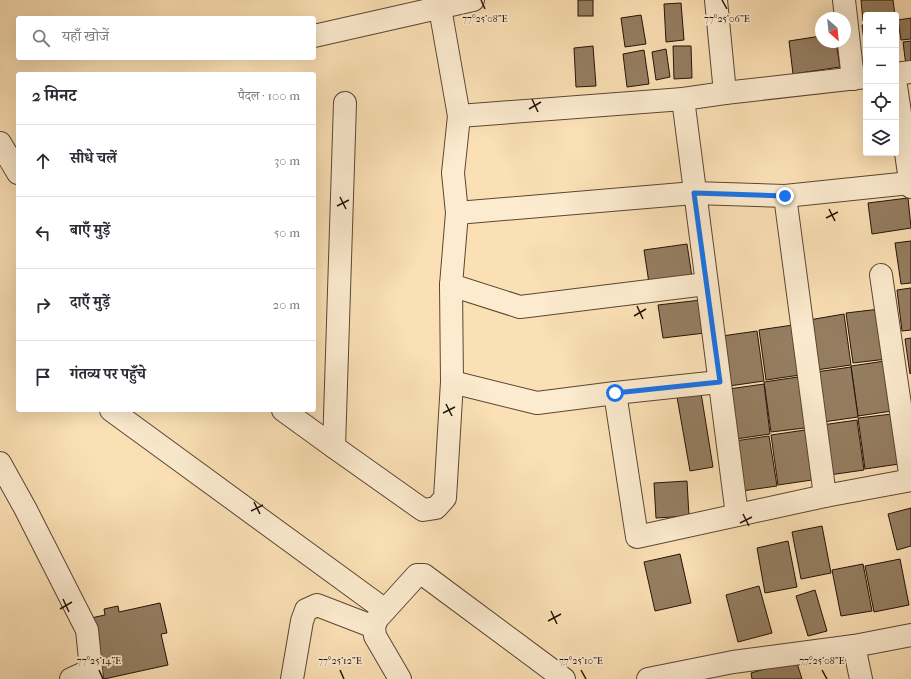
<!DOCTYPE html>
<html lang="hi">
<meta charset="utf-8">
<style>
body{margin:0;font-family:"IM FELL French Canon","Noto Serif Devanagari",serif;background:#f7f7f7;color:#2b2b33}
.controls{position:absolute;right:12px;top:12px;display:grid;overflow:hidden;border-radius:4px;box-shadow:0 4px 16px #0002}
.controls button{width:36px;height:36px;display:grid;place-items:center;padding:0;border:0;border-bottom:1px solid #e1e1e2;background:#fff;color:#2b2b33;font:20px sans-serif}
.compass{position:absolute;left:815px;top:12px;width:36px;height:36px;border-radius:50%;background:#fff;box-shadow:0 4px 16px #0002;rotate:153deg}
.stop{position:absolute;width:12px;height:12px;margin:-9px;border:3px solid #1a73e8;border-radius:50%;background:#fff}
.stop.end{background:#1a73e8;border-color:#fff;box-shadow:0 1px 4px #0008}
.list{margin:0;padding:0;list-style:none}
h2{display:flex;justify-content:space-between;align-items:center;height:52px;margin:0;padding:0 16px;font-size:17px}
h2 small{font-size:13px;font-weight:400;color:#7c7c81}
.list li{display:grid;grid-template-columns:26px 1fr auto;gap:12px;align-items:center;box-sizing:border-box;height:72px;padding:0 16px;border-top:1px solid #e1e1e2}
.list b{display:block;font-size:15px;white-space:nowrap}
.list em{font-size:13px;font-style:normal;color:#7c7c81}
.icon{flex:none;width:22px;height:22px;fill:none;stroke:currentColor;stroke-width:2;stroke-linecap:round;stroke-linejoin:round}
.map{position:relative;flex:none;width:911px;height:679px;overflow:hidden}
.search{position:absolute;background:#fff;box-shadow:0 4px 16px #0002;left:16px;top:16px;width:300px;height:44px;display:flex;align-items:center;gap:10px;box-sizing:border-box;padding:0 14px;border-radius:4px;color:#7c7c81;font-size:15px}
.panel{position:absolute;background:#fff;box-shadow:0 4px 16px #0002;left:16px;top:72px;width:300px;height:340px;border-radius:4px}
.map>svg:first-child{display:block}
.building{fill:#957e61;stroke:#261306}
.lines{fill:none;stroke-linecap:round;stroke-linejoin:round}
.minor-casing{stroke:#5b4632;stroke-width:24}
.minor{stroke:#fcebcf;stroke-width:22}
.route{stroke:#1a73e8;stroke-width:5}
.ticks{fill:none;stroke:#261306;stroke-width:1.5}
.ticks-label{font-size:10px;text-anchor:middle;fill:#261306;stroke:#fcebcf;stroke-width:3.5;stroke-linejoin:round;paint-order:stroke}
</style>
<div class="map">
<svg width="911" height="679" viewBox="0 0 911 679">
<rect width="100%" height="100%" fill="#fbe0b5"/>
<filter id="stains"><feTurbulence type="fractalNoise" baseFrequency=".005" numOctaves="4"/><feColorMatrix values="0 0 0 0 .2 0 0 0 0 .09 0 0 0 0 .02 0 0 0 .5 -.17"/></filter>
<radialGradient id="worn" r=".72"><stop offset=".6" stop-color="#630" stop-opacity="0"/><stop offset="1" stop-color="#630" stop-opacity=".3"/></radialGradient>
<g class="building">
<rect x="578" y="0" width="15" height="16"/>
<path d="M 861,0 L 893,0 L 895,15 L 866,15 L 866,21 L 863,21 Z"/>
<path d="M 681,3 L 684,40 L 666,42 L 664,4 Z"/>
<path d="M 641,15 L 646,44 L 625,47 L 621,18 Z"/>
<path d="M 911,18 L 911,39 L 901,40 L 898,20 Z"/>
<path d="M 866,24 L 866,49 L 865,49 L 862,25 Z"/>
<path d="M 821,36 L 821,42 L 836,42 L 840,67 L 793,74 L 789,41 Z"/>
<path d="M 911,41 L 911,65 L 906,66 L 903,42 Z"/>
<path d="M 593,46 L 596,86 L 576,87 L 574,48 Z"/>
<path d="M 673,46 L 691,46 L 692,78 L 674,79 Z"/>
<path d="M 666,49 L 670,77 L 656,80 L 652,52 Z"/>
<path d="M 644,50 L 649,84 L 627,87 L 623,54 Z"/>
<path d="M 908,198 L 911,228 L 872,234 L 868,203 Z"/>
<path d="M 911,241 L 911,283 L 901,284 L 895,243 Z"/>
<path d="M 687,244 L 692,277 L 649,283 L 644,250 Z"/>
<path d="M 911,288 L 911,330 L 902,331 L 897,290 Z"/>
<path d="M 701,300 L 705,333 L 663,338 L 658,305 Z"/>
<path d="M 880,309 L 887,359 L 853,363 L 846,313 Z"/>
<path d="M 844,314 L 851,365 L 816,370 L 809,320 Z"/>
<path d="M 793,325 L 800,375 L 766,380 L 759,330 Z"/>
<path d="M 757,331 L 764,381 L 729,386 L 722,336 Z"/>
<path d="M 911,338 L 911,373 L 910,374 L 905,339 Z"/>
<path d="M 885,361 L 892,411 L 858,416 L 851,366 Z"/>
<path d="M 851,367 L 858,417 L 823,422 L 816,372 Z"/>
<path d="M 798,377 L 805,428 L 771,432 L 764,382 Z"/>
<path d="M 764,384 L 770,434 L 736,439 L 729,389 Z"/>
<path d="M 701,393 L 713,467 L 690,471 L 677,397 Z"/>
<path d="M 892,414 L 899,464 L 865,469 L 858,418 Z"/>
<path d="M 857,420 L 864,470 L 829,475 L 822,425 Z"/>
<path d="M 805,430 L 812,480 L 778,485 L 771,435 Z"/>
<path d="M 769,436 L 777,486 L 742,491 L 735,441 Z"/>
<path d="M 687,481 L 689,516 L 656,518 L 654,483 Z"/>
<path d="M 911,508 L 911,546 L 897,550 L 888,514 Z"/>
<path d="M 822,526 L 831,573 L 801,579 L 792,532 Z"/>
<path d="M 788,541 L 797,587 L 765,593 L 757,548 Z"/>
<path d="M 680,554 L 691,603 L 655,611 L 644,562 Z"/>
<path d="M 900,559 L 909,605 L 874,612 L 865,566 Z"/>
<path d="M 863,564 L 872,611 L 841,616 L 832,570 Z"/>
<path d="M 759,586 L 772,633 L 738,642 L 726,595 Z"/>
<path d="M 815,590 L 827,631 L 808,636 L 796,596 Z"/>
<path d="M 160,603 L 167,633 L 161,634 L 168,665 L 104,679 L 91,618 L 105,615 L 104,609 L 118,606 L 119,612 Z"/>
<path d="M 796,660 L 802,679 L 752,679 L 751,673 Z"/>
</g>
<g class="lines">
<defs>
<g id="minor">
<path d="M 716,0 L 725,93"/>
<path d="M 844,0 L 853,79"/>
<path d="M 440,8 L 459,116 L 683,99 L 725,93 L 866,77"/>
<path d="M 314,36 L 473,0"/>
<path d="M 896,74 L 911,72"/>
<path d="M 896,86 L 911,187"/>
<path d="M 683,99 L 737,515"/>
<path d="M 0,143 L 18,173"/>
<path d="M 785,196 L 825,496"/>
<path d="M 457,213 L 694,193 L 785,196 L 910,183"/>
<path d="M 881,275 L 911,480"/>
<path d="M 451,285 L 520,307 L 706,284"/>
<path d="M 452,382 L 537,403 L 615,393 L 719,382"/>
<path d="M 615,393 L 637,537 L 825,496 L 911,480"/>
<path d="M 111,410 L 385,610"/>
<path d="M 283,410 L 334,447 L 423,510 L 436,508 L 445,498 L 452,382 L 451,285 L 457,213 L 453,173 L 459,116"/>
<path d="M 334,447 L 345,103"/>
<path d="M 0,463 L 25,508 L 87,630 L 92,679"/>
<path d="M 854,646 L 861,679"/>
<path d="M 71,679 L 91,670"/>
<path d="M 292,679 L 302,621 L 306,610 L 317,605 L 374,627"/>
<path d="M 400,679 L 375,636 L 374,627 L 377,619 L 417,575 L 424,575 L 564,679"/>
<path d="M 648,679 L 733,662 L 854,646 L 911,635"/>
</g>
</defs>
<use href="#minor" class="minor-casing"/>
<use href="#minor" class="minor"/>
</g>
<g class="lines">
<path class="route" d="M 615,393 L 720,382 L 694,193 L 785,196"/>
</g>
<path class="ticks" d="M 481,0 L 485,9M 722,0 L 727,9M 532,99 L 538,112M 529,109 L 541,102M 340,197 L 346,209M 337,206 L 349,200M 829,209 L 835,221M 826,218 L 838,212M 637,306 L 643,319M 634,316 L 646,309M 446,404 L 452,416M 443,413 L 455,407M 254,502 L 260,514M 251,511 L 263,505M 743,514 L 749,526M 740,523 L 752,517M 63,599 L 69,612M 60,609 L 72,602M 551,611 L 557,624M 548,621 L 561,614M 99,670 L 103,679M 340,670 L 344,679M 581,670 L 586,679M 822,670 L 827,679"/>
<g class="ticks-label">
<text x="485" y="22">77°25'08"E</text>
<text x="727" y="22">77°25'06"E</text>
<text x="99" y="664">77°25'14"E</text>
<text x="340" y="664">77°25'12"E</text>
<text x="581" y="664">77°25'10"E</text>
<text x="822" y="664">77°25'08"E</text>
</g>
<rect width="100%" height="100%" filter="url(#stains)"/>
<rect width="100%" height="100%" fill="url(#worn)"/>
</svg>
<div class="controls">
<button>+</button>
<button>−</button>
<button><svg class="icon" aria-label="locate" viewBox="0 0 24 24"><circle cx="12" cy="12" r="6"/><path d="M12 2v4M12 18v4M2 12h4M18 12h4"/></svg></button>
<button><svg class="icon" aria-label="layers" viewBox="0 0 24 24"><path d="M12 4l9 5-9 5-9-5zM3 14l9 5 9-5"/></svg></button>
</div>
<svg class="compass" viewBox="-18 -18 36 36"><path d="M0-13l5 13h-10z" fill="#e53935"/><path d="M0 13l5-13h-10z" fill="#7c7c81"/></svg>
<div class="stop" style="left:615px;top:393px"></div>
<div class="stop end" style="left:785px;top:196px"></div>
<div class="search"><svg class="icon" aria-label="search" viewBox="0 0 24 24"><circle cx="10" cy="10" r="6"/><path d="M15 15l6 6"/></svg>यहाँ खोजें</div>
<section class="panel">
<h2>2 मिनट<small>पैदल · 100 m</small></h2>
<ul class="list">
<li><svg class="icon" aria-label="ahead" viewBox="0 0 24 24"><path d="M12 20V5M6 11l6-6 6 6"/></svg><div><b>सीधे चलें</b></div><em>30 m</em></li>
<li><svg class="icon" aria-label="left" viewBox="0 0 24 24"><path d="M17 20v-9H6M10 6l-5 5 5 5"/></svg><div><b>बाएँ मुड़ें</b></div><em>50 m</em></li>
<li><svg class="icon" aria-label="right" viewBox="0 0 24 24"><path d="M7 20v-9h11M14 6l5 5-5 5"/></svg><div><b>दाएँ मुड़ें</b></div><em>20 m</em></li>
<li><svg class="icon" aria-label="arrive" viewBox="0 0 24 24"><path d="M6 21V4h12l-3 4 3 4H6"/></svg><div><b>गंतव्य पर पहुँचे</b></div></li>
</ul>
</section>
</div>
